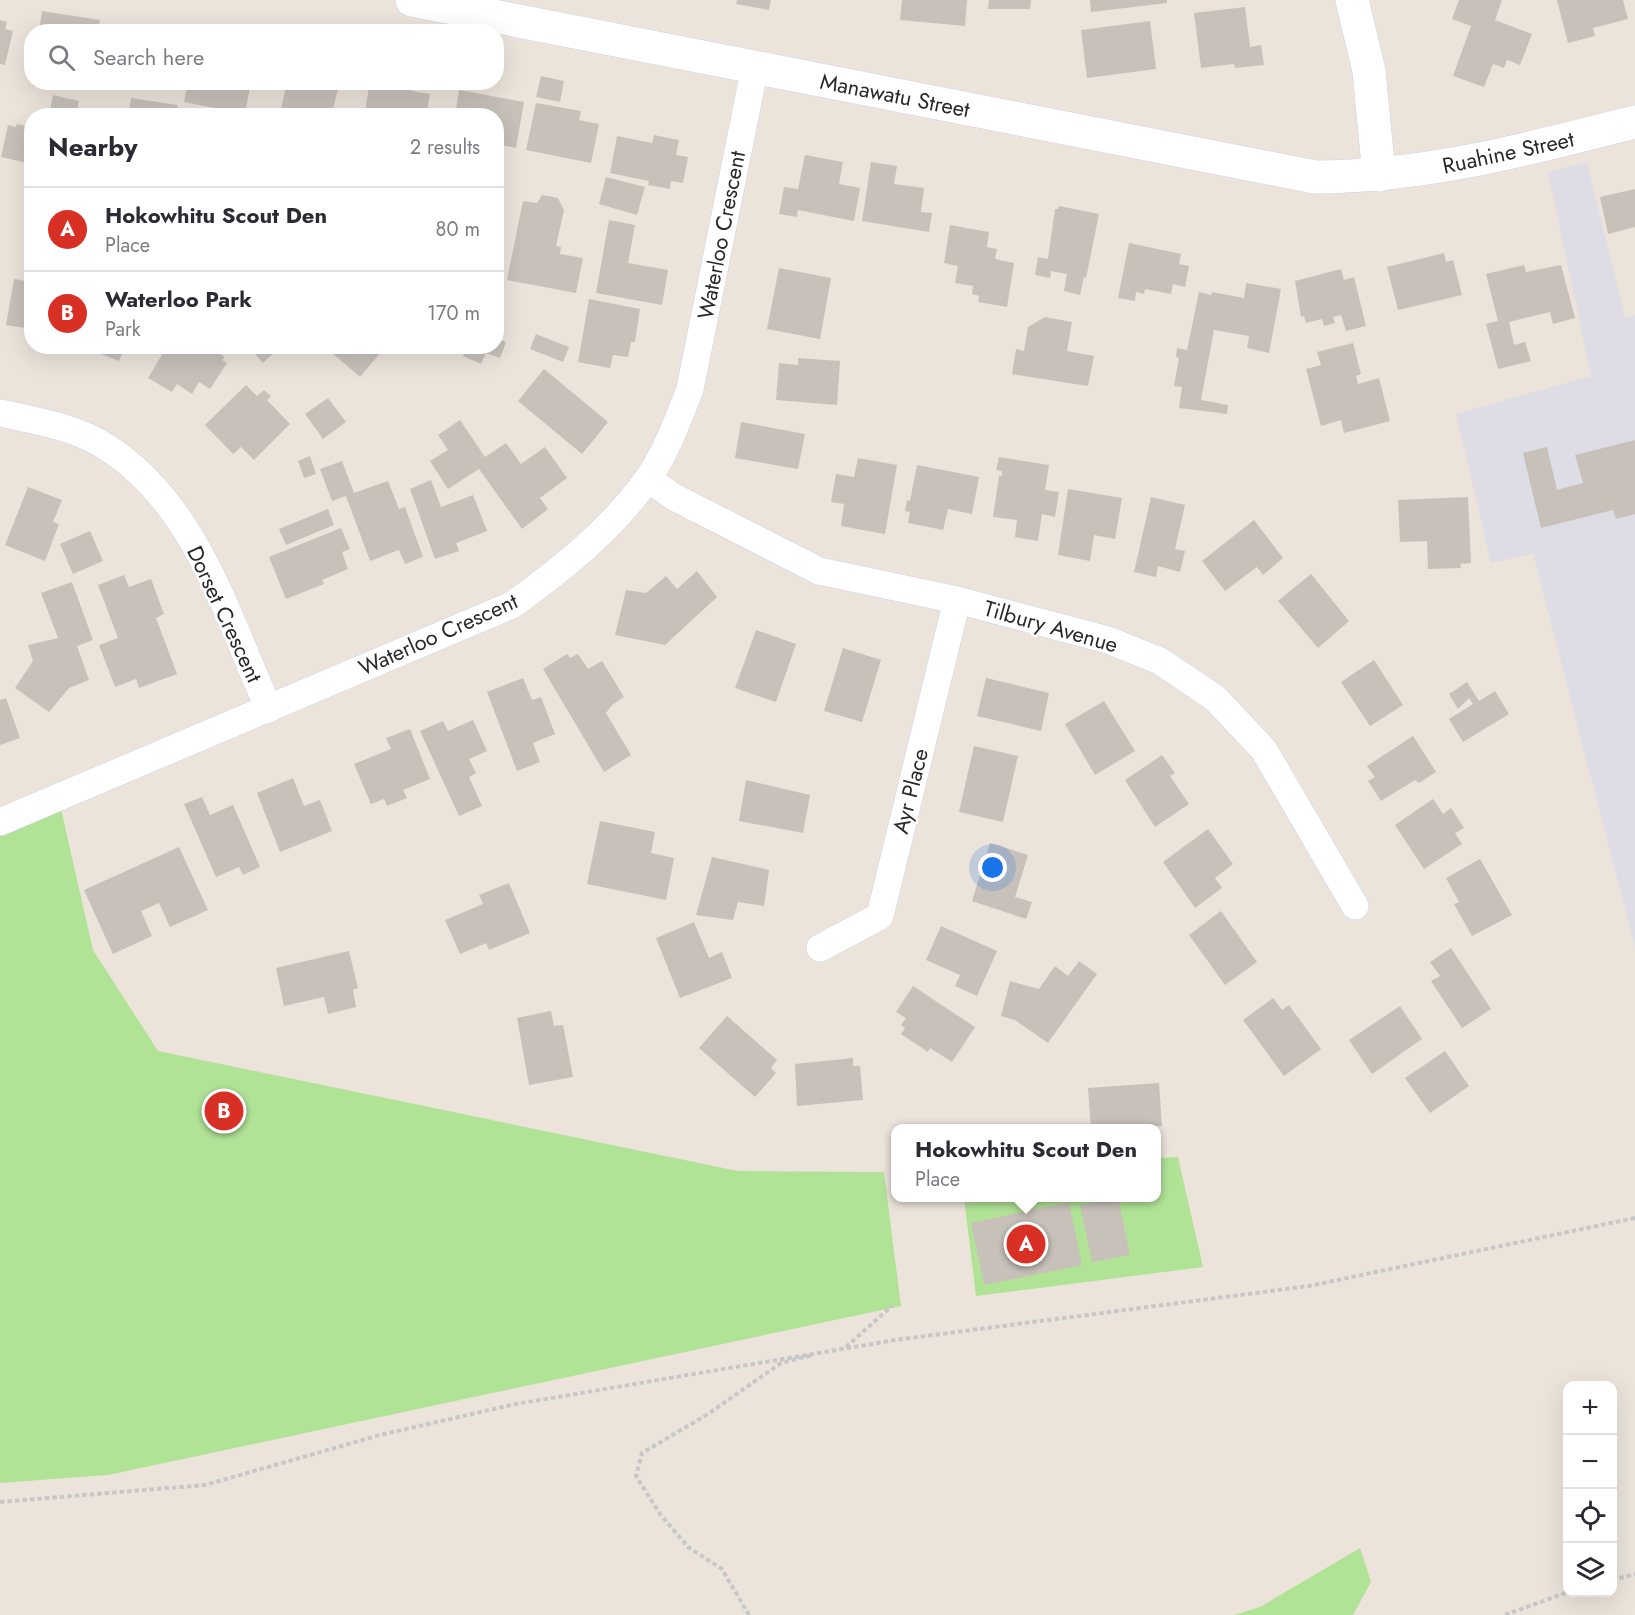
<!DOCTYPE html>
<meta charset="utf-8">
<style>
body{margin:0;font-family:Jost,sans-serif;background:#f2f2f3;color:#2b2b33}
.controls{position:absolute;right:18px;bottom:18px;display:grid;overflow:hidden;border-radius:12px;box-shadow:0 6px 24px #0002}
.controls button{width:54px;height:54px;display:grid;place-items:center;padding:0;border:0;border-bottom:2px solid #e1e1e2;background:#fff;color:#2b2b33;font:30px sans-serif}
.you{position:absolute;left:993px;top:868px;width:21px;height:21px;margin:-15px;border:4px solid #fff;border-radius:50%;background:#1a73e8;box-shadow:0 0 0 9px #1a73e833}
.badge{display:grid;place-items:center;width:39px;height:39px;border-radius:50%;background:#d93025;color:#fff;font-size:20px;font-weight:700}
.pin{position:absolute;translate:-50% -50%;border:3px solid #fff;box-shadow:0 2px 6px #0006}
.popup{position:absolute;left:891px;top:1124px;width:270px;height:78px;box-sizing:border-box;display:grid;place-content:center;border-radius:12px;background:#fff;filter:drop-shadow(0 2px 4px #0005);font-size:20px;white-space:nowrap;color:#7c7c81}
.popup b{font-size:22px;color:#2b2b33}
.popup::after{content:'';position:absolute;left:50%;top:100%;margin-left:-12px;border:12px solid transparent;border-top-color:#fff}
.list{margin:0;padding:0;list-style:none}
h2{display:flex;justify-content:space-between;align-items:center;height:78px;margin:0;padding:0 24px;font-size:26px}
h2 small{font-size:20px;font-weight:400;color:#7c7c81}
.list li{display:grid;grid-template-columns:39px 1fr auto;gap:18px;align-items:center;box-sizing:border-box;height:84px;padding:0 24px;border-top:2px solid #e1e1e2}
.list b{display:block;font-size:22px;white-space:nowrap}
.list p{margin:0;font-size:20px;white-space:nowrap;color:#7c7c81}
.list em{font-size:20px;font-style:normal;color:#7c7c81}
.icon{flex:none;width:33px;height:33px;fill:none;stroke:currentColor;stroke-width:2;stroke-linecap:round;stroke-linejoin:round}
.map{position:relative;flex:none;width:1635px;height:1615px;overflow:hidden}
.search{position:absolute;background:#fff;box-shadow:0 6px 24px #0002;left:24px;top:24px;width:480px;height:66px;display:flex;align-items:center;gap:15px;box-sizing:border-box;padding:0 21px;border-radius:24px;color:#7c7c81;font-size:22px}
.panel{position:absolute;background:#fff;box-shadow:0 6px 24px #0002;left:24px;top:108px;width:480px;height:246px;border-radius:24px}
.map>svg:first-child{display:block}
.industrial{fill:#dedce4}
.green{fill:#b1e397}
.building{fill:#c7c1ba}
.lines{fill:none;stroke-linecap:round;stroke-linejoin:round}
.street-casing{stroke:#d0d4e2;stroke-width:28}
.secondary-casing{stroke:#d0d4e2;stroke-width:34}
.path{stroke:#c7c7c7;stroke-width:4;stroke-dasharray:4.5 3;stroke-linecap:butt}
.street{stroke:#fff;stroke-width:27}
.secondary{stroke:#fff;stroke-width:33}
.labels{text-anchor:middle;dominant-baseline:central;stroke-width:5;stroke-linejoin:round;paint-order:stroke}
.street-label{font-size:22px;fill:#292929;stroke:#fff}
</style>
<div class="map">
<svg width="1635" height="1615" viewBox="0 0 1635 1615">
<rect width="100%" height="100%" fill="#ece4db"/>
<path class="industrial" d="M 1587,162 L 1625,318 L 1635,315 L 1635,947 L 1533,554 L 1491,563 L 1456,414 L 1591,376 L 1548,172 Z"/>
<g class="green">
<path d="M 61,809 L 93,950 L 158,1051 L 738,1171 L 884,1172 L 901,1306 L 108,1475 L 0,1483 L 0,835 Z"/>
<path d="M 1178,1157 L 1203,1267 L 976,1296 L 964,1198 L 1156,1198 L 1157,1158 Z"/>
<path d="M 1360,1548 L 1371,1582 L 1353,1615 L 1234,1615 L 1260,1607 Z"/>
</g>
<g class="building">
<path d="M 737,0 L 771,0 L 769,10 L 736,4 Z"/>
<path d="M 902,0 L 967,0 L 965,26 L 900,20 Z"/>
<path d="M 989,0 L 1031,0 L 1030,9 L 988,9 Z"/>
<path d="M 1090,0 L 1167,0 L 1167,3 L 1091,12 Z"/>
<path d="M 1459,0 L 1502,0 L 1495,20 L 1532,34 L 1520,65 L 1507,60 L 1504,68 L 1493,64 L 1484,87 L 1453,76 L 1471,26 L 1452,19 Z"/>
<path d="M 1557,0 L 1623,0 L 1628,19 L 1593,28 L 1595,36 L 1568,43 Z"/>
<path d="M 1245,7 L 1250,47 L 1261,45 L 1264,65 L 1235,68 L 1234,64 L 1201,68 L 1194,13 Z"/>
<path d="M 42,11 L 100,20 L 98,32 L 39,32 Z"/>
<path d="M 0,20 L 7,22 L 5,29 L 13,31 L 5,65 L 0,64 Z"/>
<path d="M 1150,21 L 1156,69 L 1087,78 L 1081,30 Z"/>
<path d="M 541,76 L 564,81 L 560,102 L 536,97 Z"/>
<path d="M 33,82 L 59,82 L 58,90 L 33,86 Z"/>
<path d="M 154,82 L 179,82 L 178,89 Z"/>
<path d="M 188,82 L 251,82 L 245,114 L 184,102 Z"/>
<path d="M 287,82 L 340,82 L 331,116 L 280,113 Z"/>
<path d="M 370,82 L 412,82 L 411,91 L 430,94 L 426,116 L 364,116 Z"/>
<path d="M 459,90 L 524,102 L 516,148 L 496,144 L 496,116 L 455,116 Z"/>
<path d="M 53,95 L 79,101 L 76,116 L 49,116 Z"/>
<path d="M 131,98 L 178,105 L 176,116 L 128,116 Z"/>
<path d="M 536,103 L 581,111 L 579,120 L 599,124 L 591,163 L 526,150 Z"/>
<path d="M 17,124 L 32,127 L 32,164 L 1,157 L 8,125 L 16,127 Z"/>
<path d="M 654,135 L 679,140 L 676,155 L 688,157 L 683,183 L 671,181 L 670,189 L 648,185 L 649,181 L 610,173 L 617,136 L 652,143 Z"/>
<path d="M 805,155 L 843,162 L 839,184 L 860,188 L 854,221 L 798,210 L 797,217 L 779,214 L 784,187 L 798,189 Z"/>
<path d="M 871,162 L 897,166 L 894,184 L 924,188 L 921,212 L 932,213 L 929,232 L 862,221 Z"/>
<path d="M 606,177 L 645,187 L 637,215 L 599,204 Z"/>
<path d="M 1635,189 L 1635,227 L 1608,234 L 1600,197 Z"/>
<path d="M 542,195 L 558,198 L 564,210 L 556,246 L 561,247 L 560,254 L 583,258 L 576,293 L 507,280 L 523,201 L 537,203 Z"/>
<path d="M 1059,206 L 1099,214 L 1086,278 L 1084,277 L 1080,295 L 1064,291 L 1067,274 L 1051,271 L 1050,278 L 1035,275 L 1038,257 L 1048,259 L 1055,209 L 1058,209 Z"/>
<path d="M 609,220 L 635,225 L 628,263 L 668,270 L 662,305 L 596,293 Z"/>
<path d="M 950,225 L 989,232 L 987,247 L 997,249 L 995,259 L 1014,263 L 1007,307 L 978,302 L 979,296 L 972,294 L 973,286 L 955,283 L 958,266 L 944,263 Z"/>
<path d="M 1129,243 L 1181,254 L 1179,264 L 1189,266 L 1185,287 L 1173,284 L 1171,294 L 1145,289 L 1144,294 L 1136,292 L 1135,301 L 1118,298 Z"/>
<path d="M 1444,253 L 1446,262 L 1453,260 L 1462,295 L 1398,310 L 1387,267 Z"/>
<path d="M 1524,265 L 1526,272 L 1561,265 L 1575,318 L 1553,324 L 1550,312 L 1509,322 L 1514,345 L 1525,342 L 1531,361 L 1498,369 L 1486,324 L 1498,321 L 1486,274 Z"/>
<path d="M 779,268 L 831,278 L 820,339 L 767,329 Z"/>
<path d="M 1341,269 L 1344,280 L 1354,277 L 1366,326 L 1346,331 L 1341,315 L 1333,317 L 1335,323 L 1324,326 L 1322,319 L 1306,323 L 1304,316 L 1301,317 L 1295,281 Z"/>
<path d="M 14,279 L 32,282 L 32,329 L 6,325 Z"/>
<path d="M 1246,283 L 1281,289 L 1269,353 L 1247,348 L 1249,336 L 1214,330 L 1201,400 L 1228,405 L 1227,414 L 1179,408 L 1182,387 L 1174,386 L 1179,358 L 1176,357 L 1177,348 L 1187,350 L 1199,292 L 1211,295 L 1212,292 L 1244,298 Z"/>
<path d="M 589,299 L 640,309 L 635,342 L 631,342 L 628,357 L 613,355 L 610,368 L 578,362 Z"/>
<path d="M 1045,317 L 1072,322 L 1067,351 L 1094,356 L 1088,386 L 1012,374 L 1016,349 L 1024,351 L 1028,327 Z"/>
<path d="M 536,334 L 569,347 L 563,362 L 530,349 Z"/>
<path d="M 496,338 L 506,342 L 500,358 L 486,353 L 481,364 L 463,356 L 467,346 L 496,346 Z"/>
<path d="M 1353,343 L 1361,374 L 1356,376 L 1358,384 L 1379,378 L 1390,421 L 1344,433 L 1341,420 L 1321,426 L 1306,369 L 1321,365 L 1317,352 Z"/>
<path d="M 81,346 L 125,346 L 119,361 Z"/>
<path d="M 167,346 L 200,346 L 209,352 L 212,349 L 225,357 L 222,360 L 227,363 L 210,389 L 199,382 L 192,394 L 177,384 L 172,392 L 148,378 Z"/>
<path d="M 248,346 L 281,346 L 263,363 Z"/>
<path d="M 324,346 L 386,346 L 360,377 Z"/>
<path d="M 798,358 L 840,361 L 837,405 L 776,400 L 779,363 L 798,365 Z"/>
<path d="M 544,369 L 608,422 L 582,454 L 518,401 Z"/>
<path d="M 246,385 L 257,396 L 264,390 L 271,396 L 267,400 L 290,424 L 254,460 L 241,447 L 233,454 L 205,425 Z"/>
<path d="M 328,398 L 346,422 L 323,439 L 305,414 Z"/>
<path d="M 460,420 L 485,457 L 506,443 L 521,464 L 545,447 L 567,478 L 540,498 L 548,509 L 522,529 L 479,469 L 448,489 L 430,461 L 448,450 L 438,435 Z"/>
<path d="M 741,422 L 805,434 L 798,469 L 735,458 Z"/>
<path d="M 1635,440 L 1635,514 L 1616,519 L 1613,510 L 1541,528 L 1523,453 L 1547,447 L 1557,490 L 1583,483 L 1575,455 Z"/>
<path d="M 310,456 L 316,474 L 304,478 L 298,461 Z"/>
<path d="M 999,457 L 1049,465 L 1045,490 L 1059,492 L 1055,517 L 1042,514 L 1038,541 L 1015,537 L 1017,520 L 993,517 L 999,476 L 1002,476 L 1002,471 L 996,470 Z"/>
<path d="M 858,458 L 897,465 L 885,534 L 841,526 L 844,504 L 831,502 L 836,474 L 854,477 Z"/>
<path d="M 342,461 L 354,493 L 388,481 L 399,509 L 405,507 L 423,557 L 405,564 L 399,550 L 370,561 L 346,496 L 332,501 L 320,469 Z"/>
<path d="M 917,465 L 979,477 L 972,514 L 948,509 L 943,530 L 908,523 L 910,512 L 905,511 L 907,500 L 910,501 Z"/>
<path d="M 431,480 L 441,507 L 473,495 L 487,531 L 456,543 L 459,551 L 435,559 L 410,489 Z"/>
<path d="M 28,487 L 62,500 L 53,522 L 59,524 L 45,561 L 5,545 Z"/>
<path d="M 1068,489 L 1122,498 L 1115,539 L 1094,535 L 1090,561 L 1058,555 Z"/>
<path d="M 1151,497 L 1185,505 L 1175,549 L 1185,551 L 1180,572 L 1158,566 L 1156,577 L 1134,572 Z"/>
<path d="M 1468,497 L 1471,563 L 1460,564 L 1461,568 L 1428,569 L 1427,541 L 1400,542 L 1398,500 Z"/>
<path d="M 328,509 L 334,525 L 286,545 L 279,529 Z"/>
<path d="M 1254,520 L 1283,558 L 1263,575 L 1257,567 L 1225,591 L 1202,561 Z"/>
<path d="M 341,528 L 350,549 L 342,552 L 348,569 L 322,580 L 324,584 L 286,599 L 269,557 Z"/>
<path d="M 90,531 L 103,561 L 73,574 L 60,544 Z"/>
<path d="M 697,571 L 717,597 L 665,645 L 615,635 L 626,590 L 646,593 L 666,576 L 677,589 Z"/>
<path d="M 1311,574 L 1349,621 L 1318,648 L 1278,601 Z"/>
<path d="M 124,575 L 129,587 L 151,579 L 164,614 L 156,618 L 177,674 L 139,688 L 136,679 L 115,687 L 99,645 L 118,638 L 98,585 Z"/>
<path d="M 72,582 L 93,640 L 77,646 L 89,680 L 69,688 L 49,712 L 15,688 L 33,661 L 28,645 L 58,638 L 41,593 Z"/>
<path d="M 756,630 L 796,644 L 776,702 L 735,688 Z"/>
<path d="M 843,648 L 881,660 L 862,722 L 824,711 Z"/>
<path d="M 567,654 L 570,658 L 578,654 L 588,669 L 602,661 L 624,697 L 612,705 L 606,713 L 631,755 L 604,772 L 543,669 Z"/>
<path d="M 1374,660 L 1403,705 L 1370,726 L 1341,682 Z"/>
<path d="M 523,678 L 532,700 L 541,697 L 555,734 L 533,743 L 540,762 L 517,771 L 487,692 Z"/>
<path d="M 986,678 L 1049,693 L 1041,731 L 977,716 Z"/>
<path d="M 1467,682 L 1479,701 L 1495,691 L 1509,714 L 1463,742 L 1449,719 L 1473,704 L 1469,698 L 1458,709 L 1449,694 Z"/>
<path d="M 6,698 L 20,738 L 0,745 L 0,700 Z"/>
<path d="M 1104,701 L 1135,751 L 1095,775 L 1065,724 Z"/>
<path d="M 473,720 L 487,751 L 469,759 L 476,773 L 469,777 L 482,806 L 459,816 L 420,731 L 443,721 L 448,731 Z"/>
<path d="M 410,729 L 430,779 L 403,790 L 407,798 L 387,806 L 384,799 L 371,804 L 354,764 L 391,749 L 386,738 Z"/>
<path d="M 1413,736 L 1436,772 L 1419,783 L 1415,780 L 1381,801 L 1368,781 L 1375,777 L 1367,766 Z"/>
<path d="M 974,746 L 1018,756 L 1003,822 L 959,812 Z"/>
<path d="M 1162,755 L 1175,773 L 1170,776 L 1189,804 L 1155,827 L 1125,780 Z"/>
<path d="M 293,778 L 304,806 L 320,800 L 332,831 L 280,852 L 257,793 Z"/>
<path d="M 746,780 L 810,795 L 803,833 L 739,821 Z"/>
<path d="M 202,797 L 210,815 L 233,805 L 260,867 L 243,875 L 239,867 L 216,877 L 184,804 Z"/>
<path d="M 1433,799 L 1443,814 L 1451,808 L 1464,828 L 1455,833 L 1462,844 L 1424,869 L 1395,825 Z"/>
<path d="M 600,821 L 655,832 L 651,853 L 674,858 L 666,900 L 587,884 Z"/>
<path d="M 1208,829 L 1233,864 L 1215,878 L 1222,888 L 1195,908 L 1163,862 Z"/>
<path d="M 990,843 L 1028,855 L 1015,897 L 1032,902 L 1026,919 L 972,901 Z"/>
<path d="M 179,847 L 208,910 L 170,927 L 159,903 L 141,911 L 152,936 L 113,954 L 84,890 Z"/>
<path d="M 712,857 L 769,870 L 764,906 L 738,902 L 733,920 L 696,915 Z"/>
<path d="M 1480,859 L 1512,915 L 1472,936 L 1454,904 L 1459,902 L 1446,878 Z"/>
<path d="M 509,883 L 530,933 L 489,950 L 486,943 L 460,954 L 445,920 L 483,904 L 479,895 Z"/>
<path d="M 1221,911 L 1257,962 L 1225,985 L 1189,935 Z"/>
<path d="M 694,922 L 709,958 L 722,952 L 732,978 L 680,998 L 656,938 Z"/>
<path d="M 941,926 L 997,951 L 977,996 L 955,986 L 960,975 L 926,960 Z"/>
<path d="M 1451,948 L 1491,1009 L 1462,1028 L 1431,981 L 1440,976 L 1430,962 Z"/>
<path d="M 349,951 L 358,988 L 353,990 L 356,1007 L 328,1014 L 324,997 L 284,1006 L 276,968 Z"/>
<path d="M 1079,961 L 1097,974 L 1048,1043 L 1015,1020 L 1001,1016 L 1010,981 L 1039,989 L 1055,966 L 1068,976 Z"/>
<path d="M 913,986 L 975,1027 L 952,1062 L 930,1048 L 928,1052 L 901,1034 L 905,1028 L 901,1025 L 906,1018 L 896,1012 Z"/>
<path d="M 1273,998 L 1282,1010 L 1289,1005 L 1321,1049 L 1284,1076 L 1243,1020 Z"/>
<path d="M 1400,1006 L 1422,1039 L 1372,1074 L 1349,1040 Z"/>
<path d="M 551,1011 L 554,1026 L 563,1025 L 573,1077 L 529,1085 L 517,1018 Z"/>
<path d="M 727,1016 L 777,1060 L 771,1068 L 776,1073 L 755,1097 L 699,1048 Z"/>
<path d="M 1445,1051 L 1469,1086 L 1430,1113 L 1405,1078 Z"/>
<path d="M 853,1058 L 853,1066 L 860,1066 L 863,1100 L 797,1106 L 795,1064 Z"/>
<path d="M 1159,1083 L 1162,1126 L 1091,1128 L 1088,1088 Z"/>
<path d="M 1115,1198 L 1118,1198 L 1130,1255 L 1092,1262 L 1080,1205 Z"/>
<path d="M 1069,1202 L 1082,1265 L 984,1285 L 971,1223 Z"/>
</g>
<g class="lines">
<defs>
<g id="street">
<path d="M 0,413 C 37,421 76,427 108,448 C 197,506 227,617 269,709"/>
<path d="M 648,479 L 674,497 L 819,571 L 957,600 L 1108,640 L 1160,661 L 1215,698 L 1264,750 L 1355,906"/>
<path d="M 0,822 L 512,605 C 562,569 610,531 647,480 C 666,453 678,420 690,389 L 755,67"/>
<path d="M 820,948 L 880,916 L 957,600"/>
</g>
<g id="secondary">
<path d="M 412,0 L 1315,177 C 1424,177 1529,149 1635,122"/>
<path d="M 1352,0 L 1369,71 L 1379,175"/>
</g>
</defs>
<use href="#street" class="street-casing"/>
<use href="#secondary" class="secondary-casing"/>
<g class="path">
<path d="M 846,1347 L 893,1305"/>
<path d="M 0,1502 L 205,1485 L 380,1435 L 516,1404 L 895,1340 L 1309,1286 L 1635,1218"/>
<path d="M 1612,1580 L 1635,1574"/>
<path d="M 749,1615 L 722,1569 L 688,1547 L 660,1514 L 636,1476 L 642,1453 L 708,1414 L 781,1363 L 813,1355"/>
<path d="M 1505,1615 L 1568,1592"/>
</g>
<use href="#street" class="street"/>
<use href="#secondary" class="secondary"/>
</g>
<g class="labels">
<g class="street-label">
<text transform="translate(895 95) rotate(11)">Manawatu Street</text>
<text transform="translate(1508 152) rotate(-12)">Ruahine Street</text>
<text transform="translate(721 235) rotate(-79)">Waterloo Crescent</text>
<text transform="translate(225 614) rotate(65)">Dorset Crescent</text>
<text transform="translate(1051 626) rotate(16)">Tilbury Avenue</text>
<text transform="translate(438 634) rotate(-24)">Waterloo Crescent</text>
<text transform="translate(910 791) rotate(-76)">Ayr Place</text>
</g>
</g>
</svg>
<div class="controls">
<button>+</button>
<button>−</button>
<button><svg class="icon" aria-label="locate" viewBox="0 0 24 24"><circle cx="12" cy="12" r="6"/><path d="M12 2v4M12 18v4M2 12h4M18 12h4"/></svg></button>
<button><svg class="icon" aria-label="layers" viewBox="0 0 24 24"><path d="M12 4l9 5-9 5-9-5zM3 14l9 5 9-5"/></svg></button>
</div>
<div class="you"></div>
<div class="pin badge" style="left:1026px;top:1244px">A</div>
<div class="popup"><b>Hokowhitu Scout Den</b>Place</div>
<div class="pin badge" style="left:224px;top:1111px">B</div>
<div class="search"><svg class="icon" aria-label="search" viewBox="0 0 24 24"><circle cx="10" cy="10" r="6"/><path d="M15 15l6 6"/></svg>Search here</div>
<section class="panel">
<h2>Nearby<small>2 results</small></h2>
<ul class="list">
<li><span class="badge">A</span><div><b>Hokowhitu Scout Den</b><p>Place</p></div><em>80 m</em></li>
<li><span class="badge">B</span><div><b>Waterloo Park</b><p>Park</p></div><em>170 m</em></li>
</ul>
</section>
</div>
